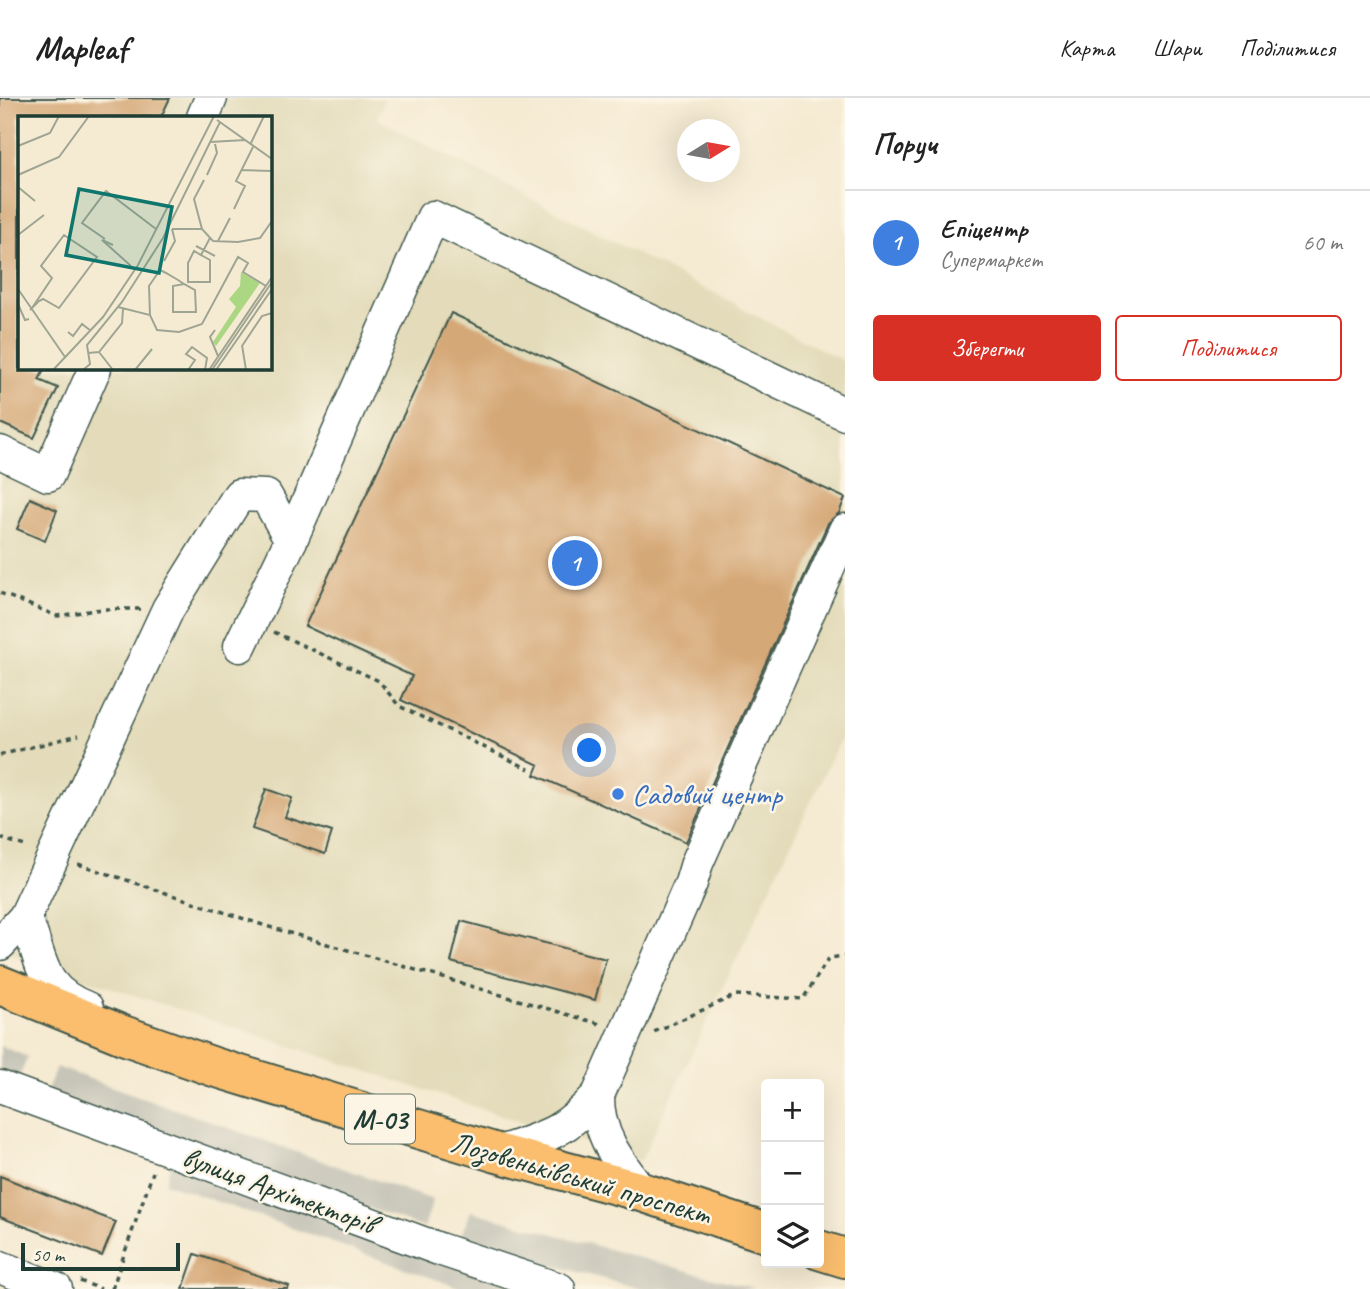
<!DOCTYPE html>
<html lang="uk">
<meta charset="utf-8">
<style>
body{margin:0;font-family:Caveat,sans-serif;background:#f2f2f2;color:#222}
.controls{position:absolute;right:21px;bottom:21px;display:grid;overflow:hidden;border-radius:7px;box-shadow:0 7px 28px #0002}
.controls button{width:63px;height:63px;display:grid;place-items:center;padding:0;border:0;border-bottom:2px solid #e0e0e0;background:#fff;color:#222;font:35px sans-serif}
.compass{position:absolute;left:677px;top:21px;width:63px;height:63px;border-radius:50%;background:#fff;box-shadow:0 7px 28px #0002;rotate:79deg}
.scale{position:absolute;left:21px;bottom:18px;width:159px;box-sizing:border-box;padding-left:7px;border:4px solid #1f3d34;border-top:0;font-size:19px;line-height:24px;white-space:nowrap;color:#1f3d34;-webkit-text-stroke:5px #fcf5e5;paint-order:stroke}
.you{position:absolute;left:590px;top:653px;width:24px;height:24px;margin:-18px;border:5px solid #fff;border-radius:50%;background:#1a73e8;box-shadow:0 0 0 10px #1a73e833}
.badge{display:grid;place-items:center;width:46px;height:46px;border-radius:50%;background:#d93025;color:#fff;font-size:23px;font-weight:700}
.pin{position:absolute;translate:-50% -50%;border:4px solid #fff;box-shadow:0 2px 7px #0006}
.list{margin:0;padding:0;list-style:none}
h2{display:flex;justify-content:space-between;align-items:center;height:91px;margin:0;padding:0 28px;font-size:30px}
h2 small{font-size:23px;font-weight:400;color:#767676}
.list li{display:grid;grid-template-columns:46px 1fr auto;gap:21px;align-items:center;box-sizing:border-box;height:105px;padding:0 28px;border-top:2px solid #e0e0e0}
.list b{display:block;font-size:26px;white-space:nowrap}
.list p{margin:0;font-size:23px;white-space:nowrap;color:#767676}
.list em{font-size:23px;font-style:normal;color:#767676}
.actions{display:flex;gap:14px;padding:21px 28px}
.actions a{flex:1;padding:16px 0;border:2px solid #d93025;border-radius:7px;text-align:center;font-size:24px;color:#d93025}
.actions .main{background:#d93025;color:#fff}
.icon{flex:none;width:38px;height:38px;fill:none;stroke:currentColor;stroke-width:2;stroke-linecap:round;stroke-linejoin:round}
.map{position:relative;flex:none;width:845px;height:1191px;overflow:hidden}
header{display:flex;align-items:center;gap:42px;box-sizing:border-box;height:98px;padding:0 35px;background:#fff;border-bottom:2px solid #e0e0e0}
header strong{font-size:33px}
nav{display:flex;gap:38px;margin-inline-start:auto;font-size:24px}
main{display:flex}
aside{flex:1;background:#fff}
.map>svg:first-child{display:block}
.built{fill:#e3dbba;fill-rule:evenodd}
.industrial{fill:#c6c5b8}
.building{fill:#d5a877}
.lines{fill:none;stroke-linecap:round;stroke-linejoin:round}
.minor-casing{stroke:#3f574c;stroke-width:35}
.highway-casing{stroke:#3f574c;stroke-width:42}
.path{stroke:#3f574c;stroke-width:3.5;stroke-dasharray:5 5;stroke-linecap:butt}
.minor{stroke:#fff;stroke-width:32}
.highway{stroke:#fabe6e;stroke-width:38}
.shop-dot{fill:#3f7fe0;stroke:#fcf5e5;stroke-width:2.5}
.labels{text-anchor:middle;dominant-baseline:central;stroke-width:5;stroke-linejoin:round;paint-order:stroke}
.shield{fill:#fcf5e5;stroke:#617469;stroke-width:2}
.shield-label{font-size:28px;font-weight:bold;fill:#1f3d34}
.shop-label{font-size:30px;fill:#366cbe;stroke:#fcf5e5;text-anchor:start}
.street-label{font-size:30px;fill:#1f3d34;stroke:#fcf5e5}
.inset-road{fill:none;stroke:#9fa593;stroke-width:2}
.view{fill:#0f766e;fill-opacity:0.15;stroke:#0f766e;stroke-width:3.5}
.inset-edge{fill:none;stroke:#1f3d34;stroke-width:3.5}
</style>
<header>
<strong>Mapleaf</strong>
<nav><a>Карта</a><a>Шари</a><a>Поділитися</a></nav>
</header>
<main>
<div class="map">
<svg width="845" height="1191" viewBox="0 0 845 1191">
<rect width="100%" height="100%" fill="#fcf5e5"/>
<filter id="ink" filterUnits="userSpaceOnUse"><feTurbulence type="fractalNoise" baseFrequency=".0143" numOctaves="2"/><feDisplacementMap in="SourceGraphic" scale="14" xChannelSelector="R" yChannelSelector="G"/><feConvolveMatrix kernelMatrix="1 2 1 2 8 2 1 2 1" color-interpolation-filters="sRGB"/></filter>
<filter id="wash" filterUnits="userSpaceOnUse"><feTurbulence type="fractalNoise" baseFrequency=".00686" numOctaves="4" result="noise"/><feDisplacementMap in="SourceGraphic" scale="28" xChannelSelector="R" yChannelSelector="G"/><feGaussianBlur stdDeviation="1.57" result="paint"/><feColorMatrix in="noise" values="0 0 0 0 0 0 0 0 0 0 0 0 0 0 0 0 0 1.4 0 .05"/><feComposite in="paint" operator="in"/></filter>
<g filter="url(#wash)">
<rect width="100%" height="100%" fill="#f5ead2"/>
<path class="built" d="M 0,0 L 385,0 L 377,21 L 845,264 L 845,631 L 641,1063 L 0,853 ZM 19,19 L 270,19 L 270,270 L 19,270 Z"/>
<g class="industrial">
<path d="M 0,948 L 28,959 L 18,981 L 0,974 Z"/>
<path d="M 56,969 L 433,1102 L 424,1130 L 46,996 Z"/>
<path d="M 172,1062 L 524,1191 L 463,1191 L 165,1085 Z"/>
<path d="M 471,1113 L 684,1172 L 756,1191 L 641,1191 L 459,1142 Z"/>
</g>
<g id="blocks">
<g class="building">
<path d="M 0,0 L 170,0 L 161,19 L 19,19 L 19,270 L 45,270 L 39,282 L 58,290 L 34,340 L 0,325 Z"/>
<path d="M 451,215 L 845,400 L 839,415 L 828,425 L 686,744 L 535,677 L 539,667 L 401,602 L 412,578 L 305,528 Z"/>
<path d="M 30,400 L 57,412 L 45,443 L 17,431 Z"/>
<path d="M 266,691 L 292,700 L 285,719 L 332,734 L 325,756 L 252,731 Z"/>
<path d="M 461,823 L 606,861 L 595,902 L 451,864 Z"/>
<path d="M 0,1078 L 116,1124 L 102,1158 L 0,1119 Z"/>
<path d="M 195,1156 L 289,1188 L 288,1191 L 183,1191 Z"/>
</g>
</g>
</g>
<g filter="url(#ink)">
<use href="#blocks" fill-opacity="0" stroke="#3f574c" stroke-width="2"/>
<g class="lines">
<defs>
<g id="minor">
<path d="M 203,19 L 211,0"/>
<path d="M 0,354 L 48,377 L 95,270"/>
<path d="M 291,442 L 433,119 L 845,316"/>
<path d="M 25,819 L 168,511 L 239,397 L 266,398 L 291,442 L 240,548"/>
<path d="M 0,846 L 25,819 C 43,860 37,891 87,910"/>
<path d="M 0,989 L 439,1151 L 559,1191"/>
<path d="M 598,997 C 597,1036 618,1063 642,1094"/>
<path d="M 497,1055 C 545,1039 563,1036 598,997 L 691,785 L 697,765 L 845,432"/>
<path d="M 0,1169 L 56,1191"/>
</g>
<g id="highway">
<path d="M 0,887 L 123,937 L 214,969 L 497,1055 L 642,1094 L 766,1135"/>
<path d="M 819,1152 L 845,1160"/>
</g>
</defs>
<use href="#minor" class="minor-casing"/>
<use href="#highway" class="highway-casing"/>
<g class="path">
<path d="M 0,495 L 57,518 L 101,511 L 140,511"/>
<path d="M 274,534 L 379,583 L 399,608 L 529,671"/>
<path d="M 0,657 L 79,637"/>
<path d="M 0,740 L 28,749"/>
<path d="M 78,766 L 266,828 L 600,926"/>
<path d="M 654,934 L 736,897 L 803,901 L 829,860 L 845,858"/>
<path d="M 80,1183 L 101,1191"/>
<path d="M 112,1191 L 153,1074"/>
</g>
<use href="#minor" class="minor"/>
<use href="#highway" class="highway"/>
</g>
</g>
<circle class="shop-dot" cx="618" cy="696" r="7"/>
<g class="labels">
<rect class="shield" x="345" y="996.5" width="70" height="49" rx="5"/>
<g class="shield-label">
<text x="380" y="1021">М-03</text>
</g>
<g class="shop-label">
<text x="632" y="696">Садовий центр</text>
</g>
<g class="street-label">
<text transform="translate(581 1080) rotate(16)">Лозовеньківський проспект</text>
<text transform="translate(279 1092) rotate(20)">вулиця Архітекторів</text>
</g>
</g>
<g transform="translate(18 18)">
<rect width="254" height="254" fill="#f5ead2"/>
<path d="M 223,156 L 242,167 L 198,230 L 195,226 L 218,191 L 211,183 L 222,170 Z" fill="#abd682"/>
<path class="inset-road" d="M 199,4 L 254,43M 192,26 L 227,24M 233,27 L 246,0M 0,30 L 32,17 L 41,0M 224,54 L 254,55M 0,59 L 41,41 L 71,0M 189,59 L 199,37 L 197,28M 0,71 L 17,85M 216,93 L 227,70 L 218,65 L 235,31M 154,113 L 184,113 L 195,125 L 220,126 L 242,122 L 254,105M 184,113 L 176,83 L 186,64M 0,119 L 26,99M 87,123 L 64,107 L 88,75 L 138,113M 200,125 L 212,102M 95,129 L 84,124 L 113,150M 178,130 L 197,140M 183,139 L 192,144 L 192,166 L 170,166 L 170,147 L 176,135 L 183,139 L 192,122M 146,145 L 157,125 L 154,113M 142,154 L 148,157 L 160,164 L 166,168 L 177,174 L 178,196 L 155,196 L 155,170 L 166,168M 0,173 L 47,241M 0,188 L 7,204 L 11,203M 100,191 L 132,199 L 139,214 L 161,216 L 184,208 L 220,141 L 230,147 L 225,156 L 248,170M 12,194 L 21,185 L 25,183 L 41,192 L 79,141 L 46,119 L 23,150 L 34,162 L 14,192M 132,199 L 131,170 L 142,154M 197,214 L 192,221 L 200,240M 50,216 L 55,220 L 64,208 L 73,215M 224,229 L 228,254M 224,230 L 244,200 L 254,197M 81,236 L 95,254M 70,237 L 81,236 L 104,207 L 105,193M 35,254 L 85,201 L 120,149 L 196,0M 65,254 L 72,248 L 69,229 L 104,186 L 145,122 L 202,6M 117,254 L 134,233M 170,254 L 177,244 L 168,238 L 174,231 L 189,242 L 187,254M 191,254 L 254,161M 194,254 L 254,166M 198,254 L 254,173"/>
<path class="view" d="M 61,73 L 154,91 L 141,157 L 48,139 Z"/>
<rect width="254" height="254" class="inset-edge"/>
</g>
</svg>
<div class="controls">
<button>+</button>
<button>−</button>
<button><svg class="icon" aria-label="layers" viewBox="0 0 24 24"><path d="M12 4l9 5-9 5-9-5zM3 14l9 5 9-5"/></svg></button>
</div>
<svg class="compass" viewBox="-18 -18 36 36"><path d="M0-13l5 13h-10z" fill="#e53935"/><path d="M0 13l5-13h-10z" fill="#767676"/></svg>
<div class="scale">50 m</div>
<div class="you"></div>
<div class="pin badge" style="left:575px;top:465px;background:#3f7fe0">1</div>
</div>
<aside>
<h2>Поруч<small></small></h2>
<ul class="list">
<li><span class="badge" style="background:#3f7fe0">1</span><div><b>Епіцентр</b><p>Супермаркет</p></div><em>60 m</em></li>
</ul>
<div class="actions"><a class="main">Зберегти</a><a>Поділитися</a></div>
</aside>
</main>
